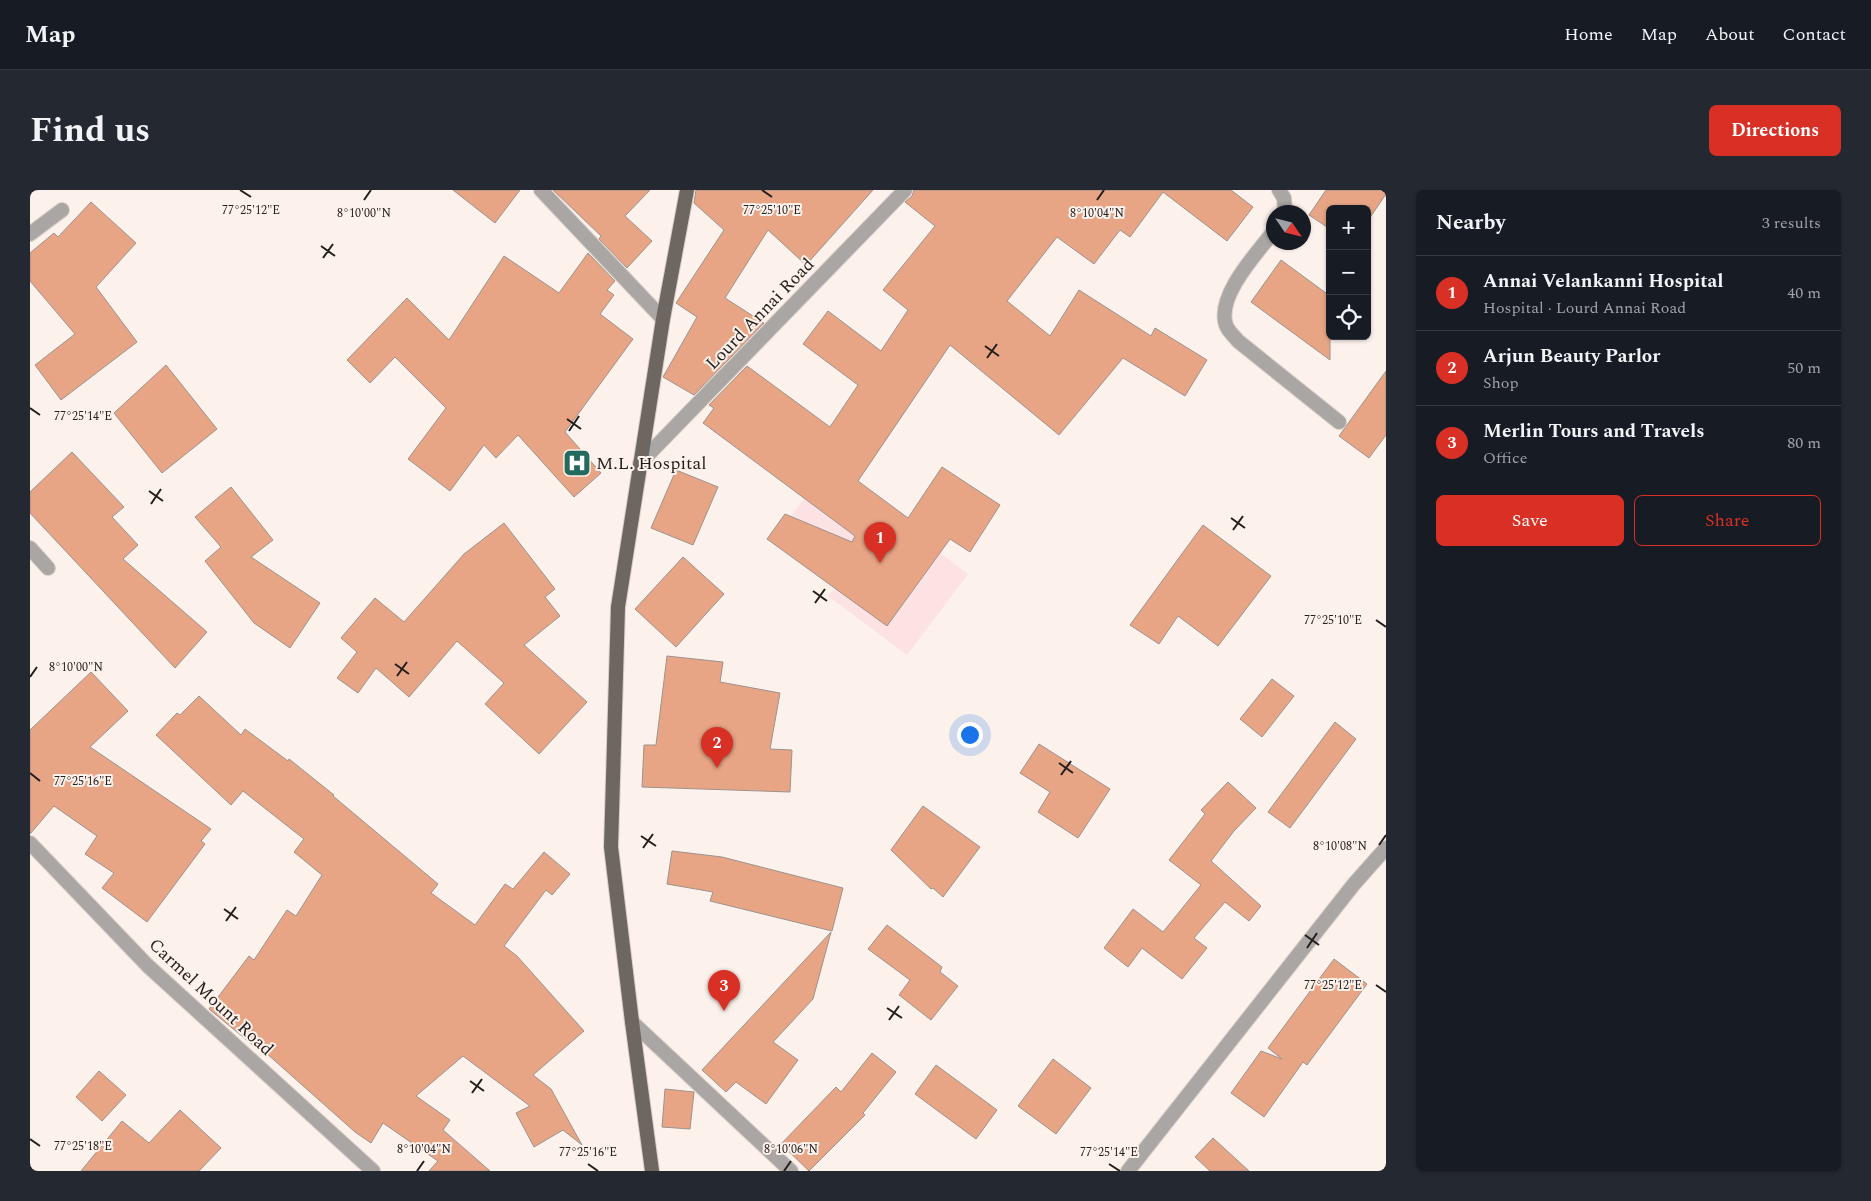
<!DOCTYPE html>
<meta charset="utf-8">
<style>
body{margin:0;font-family:Spectral,serif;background:#242831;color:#f1f3f6}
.controls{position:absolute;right:15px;top:15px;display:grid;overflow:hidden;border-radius:8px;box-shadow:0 1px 4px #0004}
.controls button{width:45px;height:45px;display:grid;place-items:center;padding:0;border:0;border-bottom:1px solid #363941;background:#171b24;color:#f1f3f6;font:25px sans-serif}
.compass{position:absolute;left:1236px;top:15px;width:45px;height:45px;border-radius:50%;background:#171b24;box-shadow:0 1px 4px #0004;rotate:125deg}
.you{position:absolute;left:939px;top:544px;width:18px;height:18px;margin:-12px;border:4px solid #fff;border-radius:50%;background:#1a73e8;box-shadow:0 0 0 8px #1a73e833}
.badge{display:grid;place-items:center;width:32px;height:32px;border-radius:50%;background:#d93025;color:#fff;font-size:16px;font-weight:700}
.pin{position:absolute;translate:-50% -41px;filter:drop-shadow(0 1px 2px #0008)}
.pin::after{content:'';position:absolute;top:26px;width:18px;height:15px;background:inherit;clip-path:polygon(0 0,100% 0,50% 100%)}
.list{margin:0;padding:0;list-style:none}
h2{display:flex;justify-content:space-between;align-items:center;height:65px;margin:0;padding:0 20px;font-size:21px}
h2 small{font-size:16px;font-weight:400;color:#9ea1a6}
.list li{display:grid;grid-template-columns:32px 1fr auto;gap:15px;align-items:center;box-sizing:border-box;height:75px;padding:0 20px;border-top:1px solid #363941}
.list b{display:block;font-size:19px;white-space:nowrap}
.list p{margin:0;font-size:16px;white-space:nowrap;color:#9ea1a6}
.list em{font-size:16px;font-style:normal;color:#9ea1a6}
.actions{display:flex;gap:10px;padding:15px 20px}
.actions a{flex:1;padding:11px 0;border:1px solid #d93025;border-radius:8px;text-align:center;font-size:18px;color:#d93025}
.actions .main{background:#d93025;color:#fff}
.icon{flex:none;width:28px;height:28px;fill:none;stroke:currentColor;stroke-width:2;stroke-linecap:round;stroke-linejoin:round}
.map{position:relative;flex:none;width:1356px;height:981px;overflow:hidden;border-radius:8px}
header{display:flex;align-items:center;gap:30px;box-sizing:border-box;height:70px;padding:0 25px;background:#171b24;border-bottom:1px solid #363941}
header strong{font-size:24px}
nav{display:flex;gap:28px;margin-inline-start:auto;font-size:18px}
.intro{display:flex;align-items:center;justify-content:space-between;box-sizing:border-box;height:120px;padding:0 30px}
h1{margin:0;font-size:35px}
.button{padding:12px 22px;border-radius:8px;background:#d93025;color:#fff;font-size:18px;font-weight:700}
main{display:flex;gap:30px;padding:0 30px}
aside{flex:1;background:#171b24;border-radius:8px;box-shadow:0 1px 4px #0004}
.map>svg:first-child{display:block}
.medical{fill:#fde2e3}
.building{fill:#e8a585;stroke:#9d928d}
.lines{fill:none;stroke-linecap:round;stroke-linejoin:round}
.minor-casing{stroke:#dacfca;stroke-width:16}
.tertiary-casing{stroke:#dacfca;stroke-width:16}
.primary-casing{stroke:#dacfca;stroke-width:16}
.minor{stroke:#aaa6a3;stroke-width:14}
.tertiary{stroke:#aaa6a3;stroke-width:14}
.primary{stroke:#6e6661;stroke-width:14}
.ticks{fill:none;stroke:#221e1c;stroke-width:2}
.labels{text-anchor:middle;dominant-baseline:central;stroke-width:4;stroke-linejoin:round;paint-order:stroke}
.street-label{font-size:18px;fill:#221e1c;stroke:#fdf1eb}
.poi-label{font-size:18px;fill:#221e1c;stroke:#fdf1eb;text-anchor:start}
.ticks-label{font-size:12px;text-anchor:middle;fill:#221e1c;stroke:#fdf1eb;stroke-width:4;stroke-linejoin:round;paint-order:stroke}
</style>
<header>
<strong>Map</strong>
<nav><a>Home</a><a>Map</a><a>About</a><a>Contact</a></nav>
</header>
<div class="intro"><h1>Find us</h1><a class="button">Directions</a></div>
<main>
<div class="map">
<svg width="1356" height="981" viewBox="0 0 1356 981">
<rect width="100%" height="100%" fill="#fdf1eb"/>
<path class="medical" d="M 824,298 L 938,384 L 877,465 L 798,406 L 806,396 L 758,330 L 781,299 Z"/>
<g class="building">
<path d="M 423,0 L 490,0 L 465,33 Z"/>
<path d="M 523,0 L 620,0 L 595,26 L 622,51 L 597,78 L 569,49 L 571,46 Z"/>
<path d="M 666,0 L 843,0 L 776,75 L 738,40 L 695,108 L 734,133 L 664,205 L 633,187 L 667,127 L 646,113 L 694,40 L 664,13 Z"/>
<path d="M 884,0 L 1201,0 L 1223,17 L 1197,51 L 1133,2 L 1100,47 L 1090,40 L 1064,74 L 1027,47 L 977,111 L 1020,146 L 1049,100 L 1121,146 L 1125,138 L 1177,170 L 1155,206 L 1093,168 L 1029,245 L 920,155 L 828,291 L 878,328 L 912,277 L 970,315 L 940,362 L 920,349 L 857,436 L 737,349 L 755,324 L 822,352 L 825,346 L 673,233 L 684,218 L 679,215 L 717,176 L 800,237 L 828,195 L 773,154 L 798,121 L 851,161 L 878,120 L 853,100 L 905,36 L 875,12 L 882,6 Z"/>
<path d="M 1296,0 L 1356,0 L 1356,4 L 1337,32 L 1337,19 L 1300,19 L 1300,39 L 1279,25 Z"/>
<path d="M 61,12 L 106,53 L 66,97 L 107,152 L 31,210 L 5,175 L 45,144 L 0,91 L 0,63 L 24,43 L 28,47 Z"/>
<path d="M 558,63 L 585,91 L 577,100 L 584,105 L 570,124 L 603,149 L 535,242 L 571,283 L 544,307 L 488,245 L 466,268 L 454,255 L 420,301 L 378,269 L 416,218 L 365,167 L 340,193 L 317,170 L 377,108 L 419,150 L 474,66 L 529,103 Z"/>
<path d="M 1251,70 L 1300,106 L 1300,170 L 1221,112 Z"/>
<path d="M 136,175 L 187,239 L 132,283 L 84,223 Z"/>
<path d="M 1356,181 L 1356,245 L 1339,268 L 1309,246 Z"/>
<path d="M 42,262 L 94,317 L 82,327 L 108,355 L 93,369 L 177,442 L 145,478 L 0,323 L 0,302 Z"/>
<path d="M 646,280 L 688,297 L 663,355 L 621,338 Z"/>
<path d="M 201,297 L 243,350 L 221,367 L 290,413 L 260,458 L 224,433 L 175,371 L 191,357 L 165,327 Z"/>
<path d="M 474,333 L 525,399 L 515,407 L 530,426 L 494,455 L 557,512 L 509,564 L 455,514 L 474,493 L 427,451 L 379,507 L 346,478 L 328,503 L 307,488 L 327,462 L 311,448 L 345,408 L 374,432 L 434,364 Z"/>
<path d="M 1173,335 L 1241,386 L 1188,456 L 1148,426 L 1129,454 L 1100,435 Z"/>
<path d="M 653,367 L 694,404 L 646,457 L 605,419 Z"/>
<path d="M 637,466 L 693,472 L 690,492 L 750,503 L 740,559 L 762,560 L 760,602 L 612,597 L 614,555 L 626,555 Z"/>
<path d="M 61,482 L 98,521 L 60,557 L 181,639 L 171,651 L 175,654 L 117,732 L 72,698 L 84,683 L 55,664 L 67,646 L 24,616 L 0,644 L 0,540 Z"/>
<path d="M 1242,489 L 1264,506 L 1232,547 L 1210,529 Z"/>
<path d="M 169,506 L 211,545 L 215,539 L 258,571 L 259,569 L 304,605 L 303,606 L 408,694 L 401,703 L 445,735 L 475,694 L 483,699 L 514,662 L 540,684 L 522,705 L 516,700 L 474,756 L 487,766 L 554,841 L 503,885 L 521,899 L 552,955 L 533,940 L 504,957 L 486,923 L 500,916 L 433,866 L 386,906 L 420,930 L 413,940 L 460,981 L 399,981 L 408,971 L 353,933 L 341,953 L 325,942 L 226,854 L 224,856 L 179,819 L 219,766 L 224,770 L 257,720 L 266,726 L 292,685 L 264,662 L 274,649 L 213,601 L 201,615 L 126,545 L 147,523 L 150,525 Z"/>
<path d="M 1305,532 L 1326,549 L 1260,638 L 1238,622 Z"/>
<path d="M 1009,554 L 1080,599 L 1048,648 L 1008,622 L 1020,602 L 990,583 Z"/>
<path d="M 1198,592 L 1226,618 L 1204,641 L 1181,671 L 1231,716 L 1219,731 L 1195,712 L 1164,748 L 1177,758 L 1152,789 L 1112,758 L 1098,777 L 1074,758 L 1103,719 L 1133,742 L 1171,695 L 1139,670 L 1175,624 L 1171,620 Z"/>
<path d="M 893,616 L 950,657 L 913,707 L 903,698 L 901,699 L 861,660 Z"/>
<path d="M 642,661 L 692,667 L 813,698 L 802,741 L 680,711 L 683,702 L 637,694 Z"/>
<path d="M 857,735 L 912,777 L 910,782 L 928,796 L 901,830 L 869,805 L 880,790 L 838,759 Z"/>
<path d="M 801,742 L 783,809 L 743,852 L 768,870 L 736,914 L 706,892 L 696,902 L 672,880 Z"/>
<path d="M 1304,769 L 1337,794 L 1277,875 L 1273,872 L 1234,927 L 1201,903 L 1231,861 L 1252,869 L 1238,858 Z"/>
<path d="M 842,863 L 866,882 L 833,923 L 835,925 L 779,981 L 751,954 L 806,897 L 811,902 Z"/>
<path d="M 1023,869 L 1061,898 L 1026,944 L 988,916 Z"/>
<path d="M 906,875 L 967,920 L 946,949 L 885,904 Z"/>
<path d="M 69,881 L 96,905 L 72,931 L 46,907 Z"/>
<path d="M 635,899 L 664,902 L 660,939 L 632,937 Z"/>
<path d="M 150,920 L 191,958 L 169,981 L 51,981 L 92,931 L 119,953 Z"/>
<path d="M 1183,948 L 1219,981 L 1180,981 L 1165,967 Z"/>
</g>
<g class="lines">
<defs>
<g id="minor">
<path d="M 511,0 L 633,129"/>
<path d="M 1249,0 L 1254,8 L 1255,22"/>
<path d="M 1244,41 C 1227,63 1186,106 1196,135 C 1198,141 1204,146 1208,151 L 1309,232"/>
<path d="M 0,44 L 32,20"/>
<path d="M 610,273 L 875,0"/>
<path d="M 0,358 L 18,378"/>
<path d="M 0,653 L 118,776 L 343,981"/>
<path d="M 1098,981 L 1324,694 L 1356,658"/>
</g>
<path id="tertiary" d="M 602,832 L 761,981"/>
<path id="primary" d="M 622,981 L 602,832 L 581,657 L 588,417 L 633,129 L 657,0"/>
</defs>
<use href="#minor" class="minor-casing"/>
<use href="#tertiary" class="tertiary-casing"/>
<use href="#primary" class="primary-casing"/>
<use href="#minor" class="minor"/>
<use href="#tertiary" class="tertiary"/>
<use href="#primary" class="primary"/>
</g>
<path class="ticks" d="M 210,0 L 221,7M 732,0 L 742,7M 334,10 L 341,0M 1067,10 L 1074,0M 291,56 L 305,66M 293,68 L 303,54M 955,156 L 969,166M 957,168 L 967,154M 0,218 L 10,225M 537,229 L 551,239M 539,241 L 549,226M 119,301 L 133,311M 121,314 L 131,299M 1201,328 L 1215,338M 1203,340 L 1213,326M 783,401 L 797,411M 785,413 L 795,399M 1346,430 L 1356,437M 365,474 L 379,484M 367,486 L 377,472M 0,487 L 7,477M 1029,573 L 1043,583M 0,583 L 10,591M 1031,585 L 1041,571M 611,646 L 626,656M 1349,655 L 1356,645M 613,658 L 623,644M 194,719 L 208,729M 196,731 L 206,717M 1275,745 L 1289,755M 1277,758 L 1287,743M 1346,795 L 1356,802M 857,818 L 872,828M 859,830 L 869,816M 440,891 L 454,901M 442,903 L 452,889M 0,949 L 10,956M 558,974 L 568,981M 1079,974 L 1090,981M 387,981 L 394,971M 754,981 L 761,971"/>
<defs>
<symbol id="hospital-square" viewBox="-11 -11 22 22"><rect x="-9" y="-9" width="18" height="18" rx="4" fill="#246a5f" stroke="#fdf1eb"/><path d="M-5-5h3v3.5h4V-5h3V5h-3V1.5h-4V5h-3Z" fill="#fff"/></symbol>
</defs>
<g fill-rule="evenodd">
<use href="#hospital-square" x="531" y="257" width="32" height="32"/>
</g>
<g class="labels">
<g class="street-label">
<text transform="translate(730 124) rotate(-46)">Lourd Annai Road</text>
<text transform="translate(181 807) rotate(43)">Carmel Mount Road</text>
</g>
<g class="poi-label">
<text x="566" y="273">M.L. Hospital</text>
</g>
</g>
<g class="ticks-label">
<text x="221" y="24">77°25'12"E</text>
<text x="742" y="24">77°25'10"E</text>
<text x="334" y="27">8°10'00"N</text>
<text x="1067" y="27">8°10'04"N</text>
<text x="53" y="230">77°25'14"E</text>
<text x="1303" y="434">77°25'10"E</text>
<text x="46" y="481">8°10'00"N</text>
<text x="53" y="595">77°25'16"E</text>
<text x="1310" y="660">8°10'08"N</text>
<text x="1303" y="799">77°25'12"E</text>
<text x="53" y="960">77°25'18"E</text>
<text x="394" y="963">8°10'04"N</text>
<text x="761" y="963">8°10'06"N</text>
<text x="558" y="966">77°25'16"E</text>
<text x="1079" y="966">77°25'14"E</text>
</g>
</svg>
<div class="controls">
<button>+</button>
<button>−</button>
<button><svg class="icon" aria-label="locate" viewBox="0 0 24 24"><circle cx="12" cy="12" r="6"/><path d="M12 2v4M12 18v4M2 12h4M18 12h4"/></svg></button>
</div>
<svg class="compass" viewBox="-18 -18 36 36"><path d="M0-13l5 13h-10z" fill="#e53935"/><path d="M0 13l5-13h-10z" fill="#9ea1a6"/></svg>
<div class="you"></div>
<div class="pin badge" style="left:850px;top:373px">1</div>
<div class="pin badge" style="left:687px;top:578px">2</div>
<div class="pin badge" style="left:694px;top:821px">3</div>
</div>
<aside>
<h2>Nearby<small>3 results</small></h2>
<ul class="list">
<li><span class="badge">1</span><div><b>Annai Velankanni Hospital</b><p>Hospital · Lourd Annai Road</p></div><em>40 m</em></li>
<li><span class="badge">2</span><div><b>Arjun Beauty Parlor</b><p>Shop</p></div><em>50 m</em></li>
<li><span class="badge">3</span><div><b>Merlin Tours and Travels</b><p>Office</p></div><em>80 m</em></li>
</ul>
<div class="actions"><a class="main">Save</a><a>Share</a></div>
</aside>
</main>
